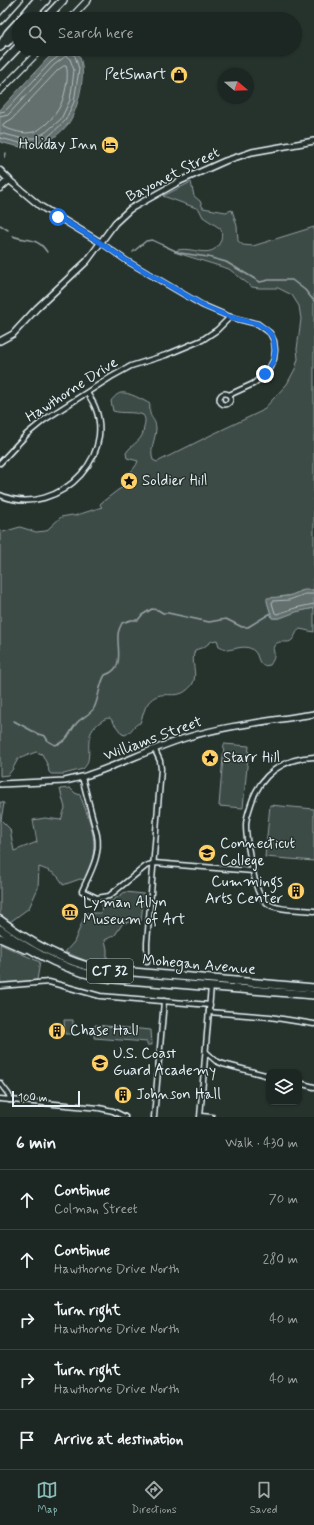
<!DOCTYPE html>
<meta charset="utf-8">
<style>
body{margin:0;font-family:Mynerve,sans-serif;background:#252e2a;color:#f1f3f6}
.controls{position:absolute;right:12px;bottom:12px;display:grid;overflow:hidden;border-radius:8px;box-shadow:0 1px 3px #0004}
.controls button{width:36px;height:36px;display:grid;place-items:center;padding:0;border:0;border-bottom:1px solid #3a4340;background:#1c2622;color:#f1f3f6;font:20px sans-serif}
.compass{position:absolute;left:218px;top:68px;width:36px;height:36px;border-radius:50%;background:#1c2622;box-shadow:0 1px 3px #0004;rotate:109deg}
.scale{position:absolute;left:12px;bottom:10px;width:68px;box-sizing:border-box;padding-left:4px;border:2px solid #e8f1f8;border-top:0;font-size:11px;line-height:14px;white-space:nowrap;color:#e8f1f8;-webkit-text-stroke:3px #26332d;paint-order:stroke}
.stop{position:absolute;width:12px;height:12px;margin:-9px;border:3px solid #1a73e8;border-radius:50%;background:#fff}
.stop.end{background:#1a73e8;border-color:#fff;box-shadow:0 1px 4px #0008}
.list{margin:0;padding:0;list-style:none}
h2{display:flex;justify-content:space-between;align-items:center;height:52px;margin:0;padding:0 16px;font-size:17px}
h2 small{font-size:13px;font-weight:400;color:#a0a5a5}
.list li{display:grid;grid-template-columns:26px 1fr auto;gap:12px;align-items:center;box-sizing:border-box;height:60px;padding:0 16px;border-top:1px solid #3a4340}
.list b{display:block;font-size:15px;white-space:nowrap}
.list p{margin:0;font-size:13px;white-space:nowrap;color:#a0a5a5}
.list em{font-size:13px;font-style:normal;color:#a0a5a5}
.icon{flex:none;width:22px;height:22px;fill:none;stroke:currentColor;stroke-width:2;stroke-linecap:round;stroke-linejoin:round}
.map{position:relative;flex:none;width:314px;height:1117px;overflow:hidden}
.search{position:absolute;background:#1c2622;box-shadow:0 1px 3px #0004;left:12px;right:12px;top:12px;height:44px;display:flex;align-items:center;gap:10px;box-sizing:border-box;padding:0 14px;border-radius:22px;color:#a0a5a5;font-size:15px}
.sheet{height:352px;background:#1c2622}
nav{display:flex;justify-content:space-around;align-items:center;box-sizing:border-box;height:56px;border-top:1px solid #3a4340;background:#1c2622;font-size:11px;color:#a0a5a5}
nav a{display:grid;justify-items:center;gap:2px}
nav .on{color:#8bbbb9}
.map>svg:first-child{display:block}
.green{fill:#3e4b47;stroke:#939ea0}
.water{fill:#636f6d;stroke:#98a3a5}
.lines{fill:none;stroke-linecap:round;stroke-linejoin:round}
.shore{stroke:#b3bdc0;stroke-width:1}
.stream{stroke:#98a3a5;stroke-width:1.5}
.minor-casing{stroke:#e8f1f8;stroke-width:7}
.tertiary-casing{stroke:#e8f1f8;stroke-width:8}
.secondary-casing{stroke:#e8f1f8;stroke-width:8}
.primary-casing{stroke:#e8f1f8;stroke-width:9}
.trunk-casing{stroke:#e8f1f8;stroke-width:10}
.motorway-casing{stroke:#e8f1f8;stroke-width:10}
.minor{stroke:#26332d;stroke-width:4}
.tertiary{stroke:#26332d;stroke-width:5}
.secondary{stroke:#26332d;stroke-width:5.5}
.primary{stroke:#26332d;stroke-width:6}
.trunk{stroke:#26332d;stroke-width:7}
.motorway{stroke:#26332d;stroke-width:7}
.route{stroke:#1a73e8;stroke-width:5}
.labels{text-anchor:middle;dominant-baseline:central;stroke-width:3;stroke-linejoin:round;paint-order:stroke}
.shield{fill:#26332d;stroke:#aeb8bb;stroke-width:1}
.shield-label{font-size:14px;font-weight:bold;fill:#e8f1f8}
.poi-label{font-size:15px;fill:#e8f1f8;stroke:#26332d;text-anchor:start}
.street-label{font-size:15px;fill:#e8f1f8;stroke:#26332d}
</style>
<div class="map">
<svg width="314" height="1117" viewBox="0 0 314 1117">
<rect width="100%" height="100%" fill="#26332d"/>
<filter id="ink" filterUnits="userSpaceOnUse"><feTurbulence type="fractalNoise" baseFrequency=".025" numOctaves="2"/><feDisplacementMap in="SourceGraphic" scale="8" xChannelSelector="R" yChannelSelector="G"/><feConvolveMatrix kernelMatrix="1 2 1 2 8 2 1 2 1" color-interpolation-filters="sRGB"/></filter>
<g filter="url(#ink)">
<g class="green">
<path d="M 191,182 L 194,196 L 200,201 L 203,208 L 226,212 L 232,210 L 237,226 L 238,241 L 243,245 L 253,246 L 314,227 L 314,590 L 301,591 L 292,595 L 279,597 L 267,601 L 272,618 C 281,620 287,614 294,612 C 301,610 308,610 314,608 L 314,632 L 300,629 C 295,632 296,636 292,640 C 288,645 279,638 274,646 C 272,650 275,652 274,656 C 274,659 272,662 270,665 L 264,666 L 261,664 C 259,661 258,659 257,655 C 250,642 237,649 227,650 L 219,646 L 217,640 L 212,641 L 204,647 L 195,650 C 190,663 198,672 193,683 C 192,686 189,688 187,690 C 174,701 161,687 148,703 C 144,708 143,716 140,723 C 133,725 132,732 125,735 L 122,734 L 110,718 C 105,718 103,720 99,723 C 80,737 96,757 83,769 L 64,774 L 51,774 L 49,772 L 48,766 L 42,754 L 36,752 L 18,759 L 12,770 L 8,775 L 0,776 L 0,530 L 3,532 L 20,527 L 36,532 L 46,531 L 61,517 L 72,515 L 74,516 L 102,507 L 100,505 L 101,503 L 118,490 L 129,484 L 130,483 C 125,472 135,471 138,461 L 127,458 L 126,453 C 133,442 143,442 144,427 C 145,422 146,419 143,415 C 133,411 123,414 113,411 L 111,401 C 113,398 118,393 121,393 C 127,391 145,401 150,404 C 148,420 155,416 156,428 C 156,439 149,449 153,460 L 157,462 L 213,434 L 262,411 L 287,384 L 295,369 L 298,359 L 297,349 L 301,319 L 299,306 L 292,295 L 278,288 L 259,288 L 252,287 L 229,269 L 174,252 C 186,243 210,261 219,244 C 222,239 222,234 221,229 L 203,217 L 199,209 L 163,196 Z"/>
<path d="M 224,744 L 249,746 L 243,808 L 219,806 Z"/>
<path d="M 70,788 L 75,793 L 80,795 C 87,814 97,835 93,856 C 92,864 88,872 85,880 L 80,879 L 63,885 C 59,874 50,871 39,867 L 38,888 L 29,908 L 10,922 L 0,915 L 0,802 L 4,803 L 1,820 L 10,829 L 14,851 L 37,842 L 33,820 L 45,818 L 61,820 L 65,808 L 60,789 Z"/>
<path d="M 270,805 L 314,809 L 314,861 L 265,857 Z"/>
<path d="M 125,892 L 144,894 L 141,921 L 123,923 L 115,935 L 105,940 L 107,949 L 107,966 L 84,960 L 65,952 L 74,942 L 86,913 L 101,913 L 102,905 L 112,901 Z"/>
<path d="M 0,944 L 40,962 L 37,980 L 0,984 Z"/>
<path d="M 64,1020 L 73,1020 L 73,1034 L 65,1034 Z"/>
<path d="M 95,1025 L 151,1030 L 152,1045 L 147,1045 L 147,1042 L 94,1038 Z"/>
</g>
<g class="water">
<path d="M 61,49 C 65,49 70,48 73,50 C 92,59 78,111 68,124 C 63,131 44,147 36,147 C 23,149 12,145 0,142 L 0,110 L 48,58 Z"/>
<path d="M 304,590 L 314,590 L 314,608 L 296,612 L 280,618 L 272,618 L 267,601 L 267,598 L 289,596 Z"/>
</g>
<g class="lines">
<g class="shore">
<path d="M 64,66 L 66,66 C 68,71 67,76 67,81 C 64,100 60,111 46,124 C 42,127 37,132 33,132 C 23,135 12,130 3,127 L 3,124 L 12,119 L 58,70 Z"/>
<path d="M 0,112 L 5,111 L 51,62 L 62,54 L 63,49"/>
<path d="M 0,117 L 8,115 L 54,65 L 66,56 L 70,59 L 74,70 L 72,87 L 70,100 L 61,119 L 46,132 L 35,138 L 20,138 L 0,133"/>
<path d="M 0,138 L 20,143 L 37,143 L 49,136 L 65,121 L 74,102 L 79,69 L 75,56 L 71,53 L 70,49"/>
<path d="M 314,594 L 305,594 L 289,600 L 273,601 L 272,603 L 275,613 L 277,614 L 295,608 L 314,604"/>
</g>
<g class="stream">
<path d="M 5,158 L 6,153"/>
<path d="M 0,225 L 8,230"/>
<path d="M 13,236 C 21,240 31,238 38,243 C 42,245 45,249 47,252"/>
<path d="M 133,252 L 146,241 L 152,240 L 180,253 L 208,257 L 226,262 L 260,282 L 269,280 L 292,280 L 305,290 L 314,301"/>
<path d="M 14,721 L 38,734 L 45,736 L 48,741 L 55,745 C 69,741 68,734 76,724 C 80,718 90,715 94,708 C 99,698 99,685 105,675 C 125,669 117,650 118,635 C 118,631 120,627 122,623 L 131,620 L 138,620 L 142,615 L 152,609 L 158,610 L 163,613 L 168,613 L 209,622 L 226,619 L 242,627 L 248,627 L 271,613"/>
</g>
<defs>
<g id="minor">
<path d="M 100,242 L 127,261 L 202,305 L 230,317 L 258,324 L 270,333 L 274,341 L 275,350 L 274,359 L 270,367 L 263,376 L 253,384 L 229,395"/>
<circle cx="225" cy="399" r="5.5"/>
<path d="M 0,463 L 27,434 L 44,420 L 111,377 L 131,366 L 166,355 L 202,340 L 217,330 L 230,317"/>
<path d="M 0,495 C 59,521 128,448 87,393"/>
<path d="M 314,757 C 283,758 260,775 251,804 C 249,811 246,818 246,825 C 246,839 249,853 252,867 C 255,879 256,895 267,903 C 277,911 301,909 314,911"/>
<path d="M 82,777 L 97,835 C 101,855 90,873 82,891 L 97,898 L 109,896 L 146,866 L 154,863 L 253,871"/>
<path d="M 147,962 L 147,943 L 161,769 L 160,761 L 155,750"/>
<path d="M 0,986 L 49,982 L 100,996 L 210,1005"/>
<path d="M 209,1012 L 270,1017 L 314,1024"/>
<path d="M 206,1052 L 216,1061 L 223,1064 L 269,1076"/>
<path d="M 0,1083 L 9,1095 L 10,1100"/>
<path d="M 299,1083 L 314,1087"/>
<path d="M 0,1099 L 99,1108 L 113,1111 L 125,1117"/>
<path d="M 201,1116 L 212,1117"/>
<path d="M 154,1117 L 164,1001"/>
<path d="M 200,1117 L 211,986"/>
</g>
<g id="tertiary">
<path d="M 9,180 L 40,206 L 100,242"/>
<path d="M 0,341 L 13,334 L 37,308 L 87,261 L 115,223 L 130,209 L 180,181 L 225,161 L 252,152 L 314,141"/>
<path d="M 0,784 L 65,781 L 82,777 C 117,766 150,749 185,738 C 227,725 271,721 314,714"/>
</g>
<g id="secondary">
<path d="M 70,19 L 88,0"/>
<path d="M 0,21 L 19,0"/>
<path d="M 0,91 L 41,49"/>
</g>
<path id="primary" d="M 0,171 L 9,180 L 0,188"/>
<g id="trunk">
<path d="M 0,920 C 29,942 63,961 99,969 L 314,988"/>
<path d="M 0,929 C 32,953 74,975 114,979 L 314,995"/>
<path d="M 0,938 L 25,949"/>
</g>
<g id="motorway">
<path d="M 21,19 L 37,0"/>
<path d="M 28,19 L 46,0"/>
<path d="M 45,19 L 63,0"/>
<path d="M 7,42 L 19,29"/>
<path d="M 0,47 L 8,33 L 19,21"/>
<path d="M 0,66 L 19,46"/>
</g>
</defs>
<use href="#minor" class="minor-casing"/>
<use href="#tertiary" class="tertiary-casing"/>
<use href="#secondary" class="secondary-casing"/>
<use href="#primary" class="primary-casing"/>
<use href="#trunk" class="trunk-casing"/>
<use href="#motorway" class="motorway-casing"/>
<use href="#minor" class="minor"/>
<use href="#tertiary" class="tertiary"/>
<use href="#secondary" class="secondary"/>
<use href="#primary" class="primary"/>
<use href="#trunk" class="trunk"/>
<use href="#motorway" class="motorway"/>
</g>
</g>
<g class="lines" filter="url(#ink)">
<path class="route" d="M 58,217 L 95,239 L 127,261 L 206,307 L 230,317 L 258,324 L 266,329 L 273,337 L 275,351 L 273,362 L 265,374"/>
</g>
<defs>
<symbol id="shop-disc" viewBox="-11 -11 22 22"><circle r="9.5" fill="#ffd166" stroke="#26332d"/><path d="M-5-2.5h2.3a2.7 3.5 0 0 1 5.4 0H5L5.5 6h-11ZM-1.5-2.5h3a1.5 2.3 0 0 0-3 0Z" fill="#111"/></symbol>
<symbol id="hotel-disc" viewBox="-11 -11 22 22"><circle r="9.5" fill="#ffd166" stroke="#26332d"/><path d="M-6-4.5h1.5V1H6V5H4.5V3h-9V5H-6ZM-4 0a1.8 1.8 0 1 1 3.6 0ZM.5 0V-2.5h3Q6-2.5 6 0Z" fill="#111"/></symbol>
<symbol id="sight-disc" viewBox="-11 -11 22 22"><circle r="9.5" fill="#ffd166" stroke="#26332d"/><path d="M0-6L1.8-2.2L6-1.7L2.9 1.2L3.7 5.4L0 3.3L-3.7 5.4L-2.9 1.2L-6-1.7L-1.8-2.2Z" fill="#111"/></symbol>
<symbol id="university-disc" viewBox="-11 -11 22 22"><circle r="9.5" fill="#ffd166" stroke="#26332d"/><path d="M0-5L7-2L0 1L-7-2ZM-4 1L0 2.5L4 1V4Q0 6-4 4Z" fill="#111"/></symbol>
<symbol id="building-disc" viewBox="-11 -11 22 22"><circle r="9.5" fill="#ffd166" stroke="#26332d"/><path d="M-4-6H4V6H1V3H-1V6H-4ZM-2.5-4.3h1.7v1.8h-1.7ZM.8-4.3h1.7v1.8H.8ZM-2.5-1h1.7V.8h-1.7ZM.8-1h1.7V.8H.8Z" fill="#111"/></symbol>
<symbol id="museum-disc" viewBox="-11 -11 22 22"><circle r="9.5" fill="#ffd166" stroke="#26332d"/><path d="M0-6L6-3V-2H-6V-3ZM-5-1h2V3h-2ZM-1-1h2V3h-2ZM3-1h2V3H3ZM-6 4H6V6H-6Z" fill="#111"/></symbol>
</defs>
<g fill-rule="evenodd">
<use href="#shop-disc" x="169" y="65" width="20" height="20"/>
<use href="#hotel-disc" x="100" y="135" width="20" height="20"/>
<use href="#sight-disc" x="119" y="471" width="20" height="20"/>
<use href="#sight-disc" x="200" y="748" width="20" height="20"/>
<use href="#university-disc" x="197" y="843" width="20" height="20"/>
<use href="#building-disc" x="286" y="881" width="20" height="20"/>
<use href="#museum-disc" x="60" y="902" width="20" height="20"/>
<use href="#building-disc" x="47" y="1021" width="20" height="20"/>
<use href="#university-disc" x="90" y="1053" width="20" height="20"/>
<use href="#building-disc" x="113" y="1085" width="20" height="20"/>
</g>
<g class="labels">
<rect class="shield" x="87" y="959" width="46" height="24" rx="3"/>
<g class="shield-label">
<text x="110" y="971">CT 32</text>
</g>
<g class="poi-label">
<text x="166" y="75" text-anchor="end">PetSmart</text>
<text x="97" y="145" text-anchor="end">Holiday Inn</text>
<text x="142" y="481">Soldier Hill</text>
<text x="223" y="758">Starr Hill</text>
<text x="220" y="844">Connecticut<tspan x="220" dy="17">College</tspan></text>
<text x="283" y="882" text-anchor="end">Cummings<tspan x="283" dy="17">Arts Center</tspan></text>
<text x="83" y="903">Lyman Allyn<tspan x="83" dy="17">Museum of Art</tspan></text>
<text x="70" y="1031">Chase Hall</text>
<text x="113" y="1054">U.S. Coast<tspan x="113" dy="17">Guard Academy</tspan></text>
<text x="136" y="1095">Johnson Hall</text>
</g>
<g class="street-label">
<text transform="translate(173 175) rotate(-27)">Bayonet Street</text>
<text transform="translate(72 390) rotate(-33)">Hawthorne Drive</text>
<text transform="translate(153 739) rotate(-20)">Williams Street</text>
<text transform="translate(199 965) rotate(5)">Mohegan Avenue</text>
</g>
</g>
</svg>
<div class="controls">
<button><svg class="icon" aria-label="layers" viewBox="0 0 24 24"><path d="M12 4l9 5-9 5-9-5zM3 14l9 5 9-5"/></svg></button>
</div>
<svg class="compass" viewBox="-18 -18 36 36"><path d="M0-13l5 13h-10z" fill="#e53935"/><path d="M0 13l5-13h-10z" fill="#a0a5a5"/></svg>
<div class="scale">100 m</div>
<div class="stop" style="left:58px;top:217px"></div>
<div class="stop end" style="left:265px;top:374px"></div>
<div class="search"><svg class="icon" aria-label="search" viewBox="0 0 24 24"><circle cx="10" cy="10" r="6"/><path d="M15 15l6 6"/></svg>Search here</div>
</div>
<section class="sheet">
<h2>6 min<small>Walk · 430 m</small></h2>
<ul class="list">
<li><svg class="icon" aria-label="ahead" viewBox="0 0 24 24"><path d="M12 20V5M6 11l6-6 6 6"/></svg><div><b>Continue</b><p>Colman Street</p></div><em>70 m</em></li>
<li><svg class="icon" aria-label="ahead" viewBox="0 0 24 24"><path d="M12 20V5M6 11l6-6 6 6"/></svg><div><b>Continue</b><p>Hawthorne Drive North</p></div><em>280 m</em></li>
<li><svg class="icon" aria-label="right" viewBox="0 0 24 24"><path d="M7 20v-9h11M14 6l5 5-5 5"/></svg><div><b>Turn right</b><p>Hawthorne Drive North</p></div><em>40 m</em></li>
<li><svg class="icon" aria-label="right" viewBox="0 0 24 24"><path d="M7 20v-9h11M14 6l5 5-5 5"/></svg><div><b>Turn right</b><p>Hawthorne Drive North</p></div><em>40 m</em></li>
<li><svg class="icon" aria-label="arrive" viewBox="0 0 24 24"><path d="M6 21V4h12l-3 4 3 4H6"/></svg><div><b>Arrive at destination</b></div></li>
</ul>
</section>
<nav>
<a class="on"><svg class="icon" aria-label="map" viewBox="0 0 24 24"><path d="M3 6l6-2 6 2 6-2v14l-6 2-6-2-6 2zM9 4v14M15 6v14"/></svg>Map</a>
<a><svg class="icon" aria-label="directions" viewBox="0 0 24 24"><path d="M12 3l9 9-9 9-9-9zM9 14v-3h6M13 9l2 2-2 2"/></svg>Directions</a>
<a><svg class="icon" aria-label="saved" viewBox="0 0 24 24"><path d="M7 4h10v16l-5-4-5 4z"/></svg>Saved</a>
</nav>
